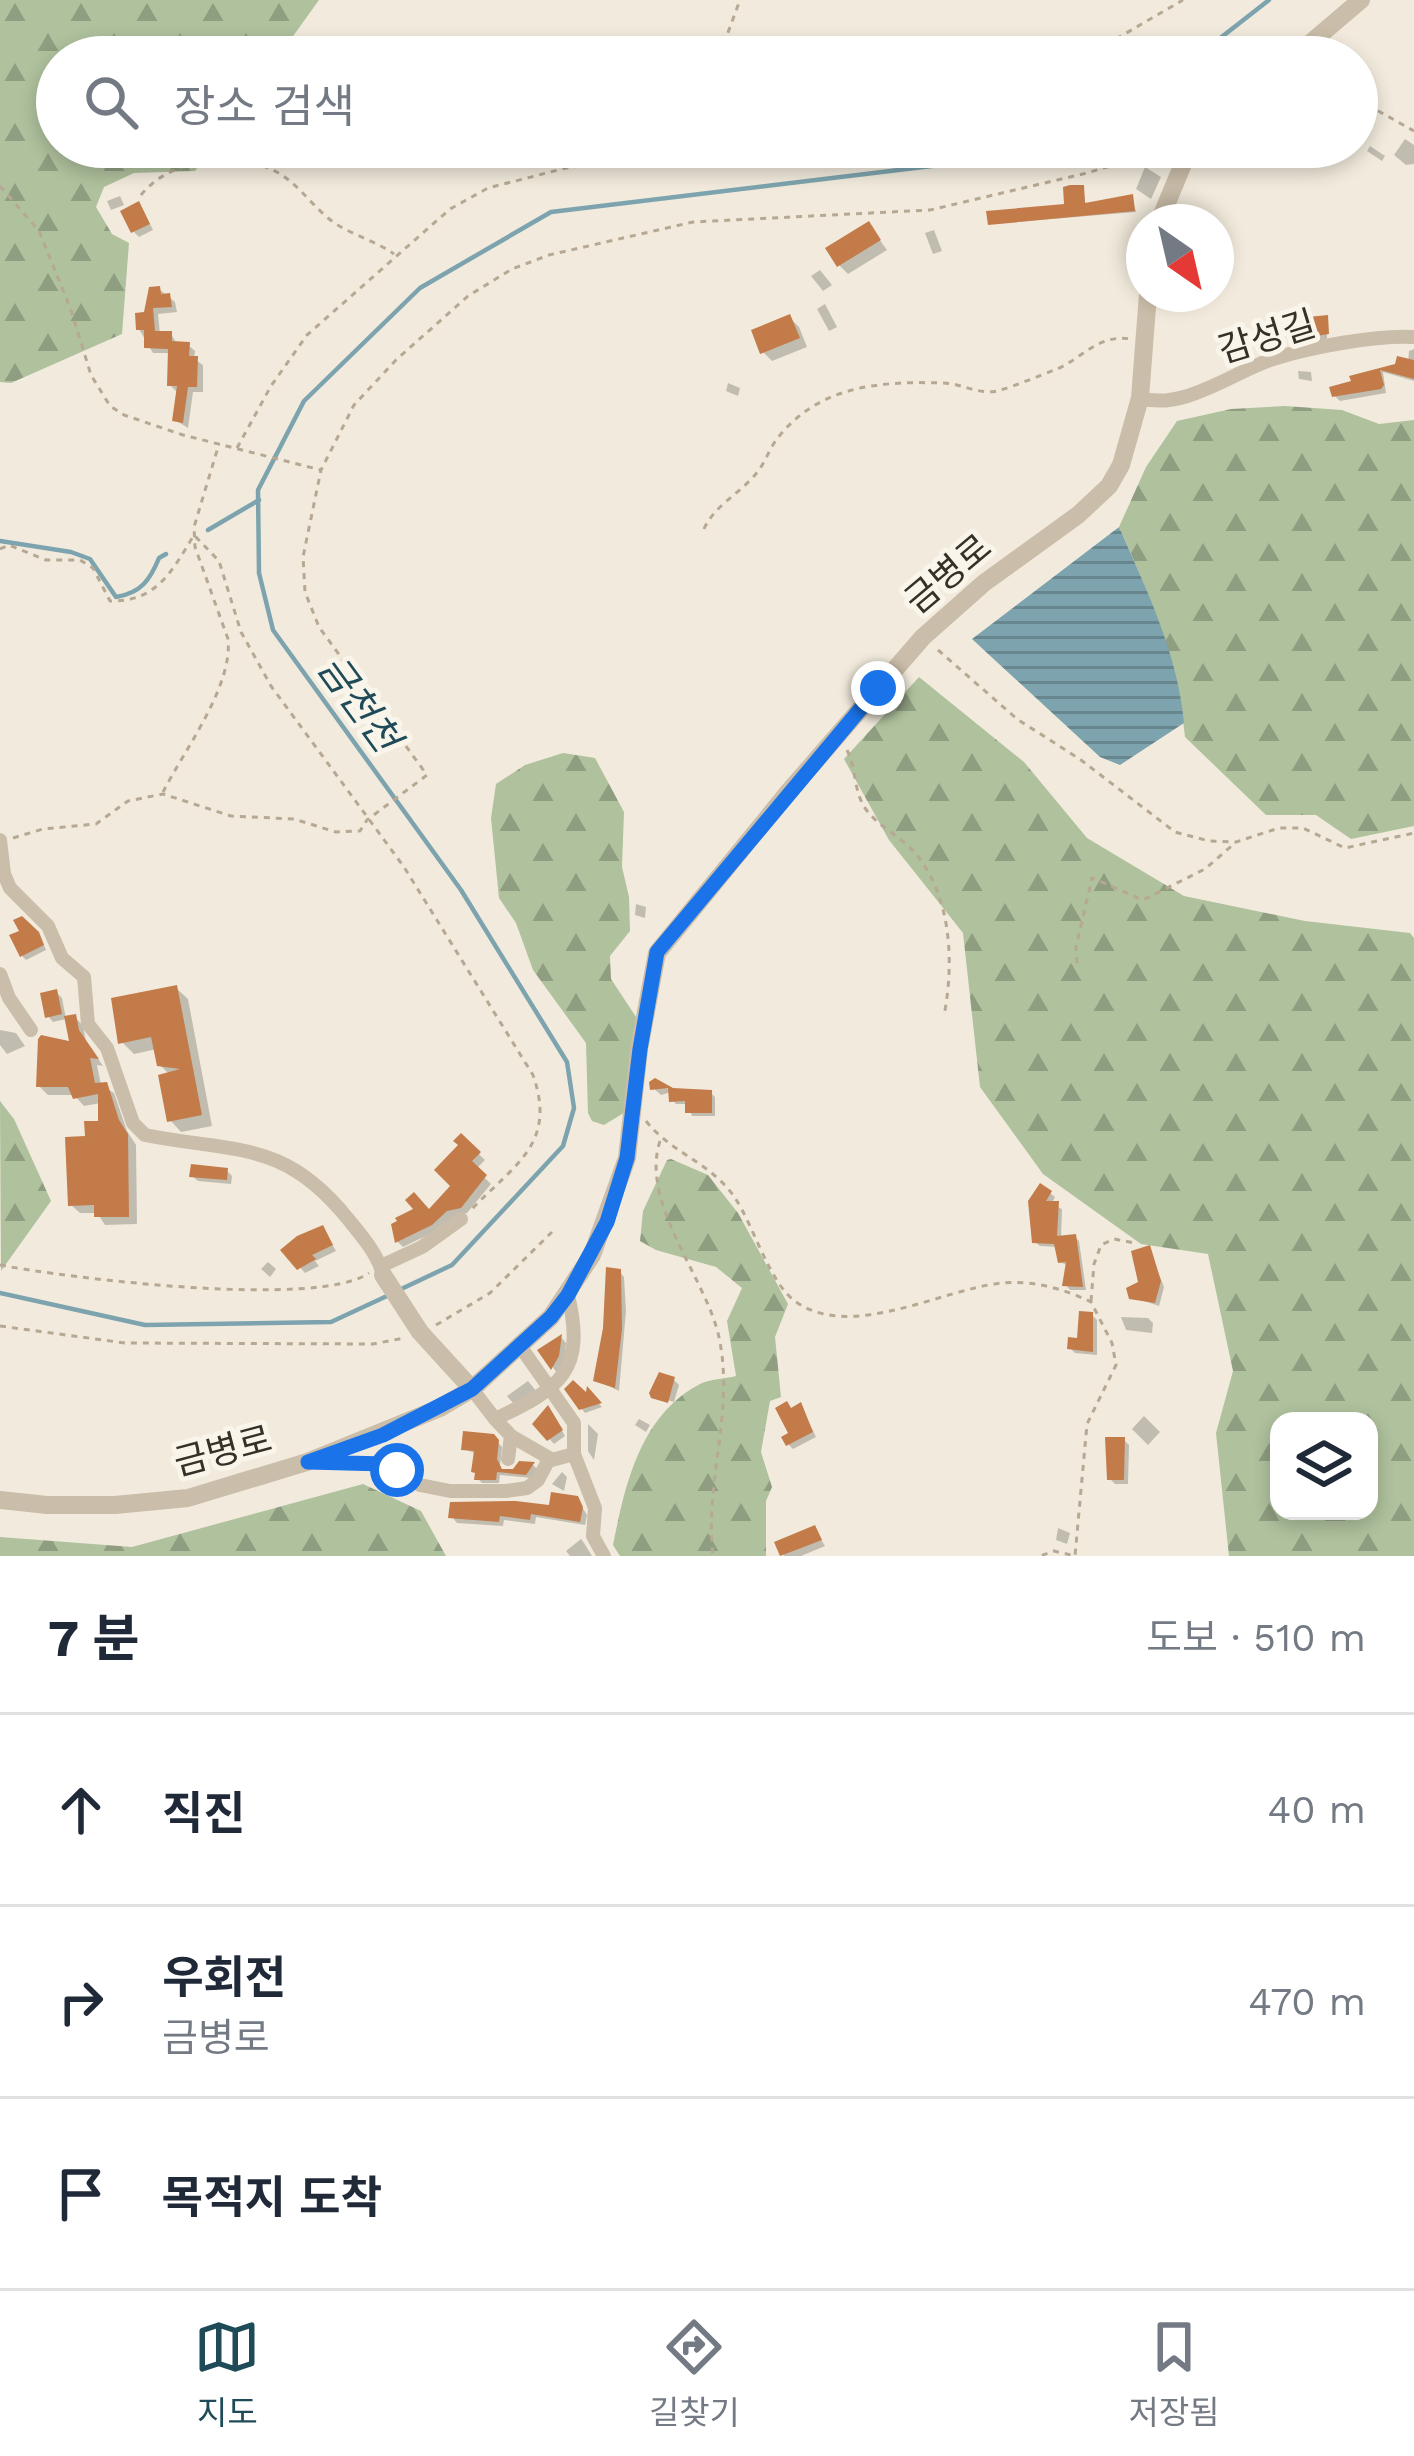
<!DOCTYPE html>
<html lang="ko">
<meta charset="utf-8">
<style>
body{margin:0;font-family:"Work Sans","Noto Sans KR",sans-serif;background:#f2f2f3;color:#1f2937}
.controls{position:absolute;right:36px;bottom:36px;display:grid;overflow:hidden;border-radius:24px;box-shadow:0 6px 18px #0003}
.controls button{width:108px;height:108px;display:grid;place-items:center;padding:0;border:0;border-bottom:3px solid #e0e1e3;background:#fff;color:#1f2937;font:60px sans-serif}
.compass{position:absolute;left:1126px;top:204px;width:108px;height:108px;border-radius:50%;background:#fff;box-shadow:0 6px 18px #0003;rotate:146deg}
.stop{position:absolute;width:36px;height:36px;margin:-27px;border:9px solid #1a73e8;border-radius:50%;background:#fff}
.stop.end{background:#1a73e8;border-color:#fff;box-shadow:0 3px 12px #0008}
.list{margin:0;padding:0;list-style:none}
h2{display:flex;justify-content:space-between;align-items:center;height:156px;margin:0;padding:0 48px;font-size:51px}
h2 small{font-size:39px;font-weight:400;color:#747a83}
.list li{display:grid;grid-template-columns:78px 1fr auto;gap:36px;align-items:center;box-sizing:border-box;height:192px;padding:0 48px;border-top:3px solid #e0e1e3}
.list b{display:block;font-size:45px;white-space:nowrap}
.list p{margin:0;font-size:39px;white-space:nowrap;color:#747a83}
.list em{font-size:39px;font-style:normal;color:#747a83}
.icon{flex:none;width:66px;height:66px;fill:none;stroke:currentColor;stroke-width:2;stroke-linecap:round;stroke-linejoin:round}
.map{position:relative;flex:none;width:1414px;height:1556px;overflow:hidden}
.search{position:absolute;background:#fff;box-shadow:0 6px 18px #0003;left:36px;right:36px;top:36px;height:132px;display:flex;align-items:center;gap:30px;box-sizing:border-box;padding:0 42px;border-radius:66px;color:#747a83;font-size:45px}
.sheet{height:732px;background:#fff}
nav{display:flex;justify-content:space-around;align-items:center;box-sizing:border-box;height:168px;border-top:3px solid #e0e1e3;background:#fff;font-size:33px;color:#747a83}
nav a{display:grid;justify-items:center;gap:6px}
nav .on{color:#1f4b58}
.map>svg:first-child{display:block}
.forest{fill:url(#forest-firs);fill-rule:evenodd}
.water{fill:url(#water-rules)}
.shadow{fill:#0003}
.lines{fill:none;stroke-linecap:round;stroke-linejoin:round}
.stream{stroke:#7da4ae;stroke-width:4.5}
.building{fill:#c37b4a}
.path{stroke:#b6a893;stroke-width:3;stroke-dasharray:6 6;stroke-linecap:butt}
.minor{stroke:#cabda9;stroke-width:14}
.tertiary{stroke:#cabda9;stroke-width:18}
.route{stroke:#1a73e8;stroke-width:15}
.labels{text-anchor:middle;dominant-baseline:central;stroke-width:10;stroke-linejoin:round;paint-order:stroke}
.street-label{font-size:36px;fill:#373029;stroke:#f9f5ea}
.water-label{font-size:39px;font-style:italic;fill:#1f4b58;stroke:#f9f5ea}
</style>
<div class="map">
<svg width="1414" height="1556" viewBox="0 0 1414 1556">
<defs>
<pattern id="forest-firs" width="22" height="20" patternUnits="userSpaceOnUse" patternTransform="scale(3)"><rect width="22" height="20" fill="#afc19d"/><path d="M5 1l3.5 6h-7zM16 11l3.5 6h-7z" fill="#8f9d80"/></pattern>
<pattern id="water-rules" width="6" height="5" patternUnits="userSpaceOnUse" patternTransform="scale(3)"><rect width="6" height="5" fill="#7da4ae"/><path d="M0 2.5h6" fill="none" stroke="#67868e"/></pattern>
</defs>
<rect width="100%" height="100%" fill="#f2ebdd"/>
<g class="forest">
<path d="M 0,0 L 319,0 L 278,57 L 57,57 L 57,147 L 213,147 L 195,171 L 134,173 L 104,187 L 96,207 L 112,234 L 129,243 L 122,334 L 11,383 L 0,382 Z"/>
<path d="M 1285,406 L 1342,410 L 1379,424 L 1414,420 L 1414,826 L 1351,839 L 1316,815 L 1266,815 L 1185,737 C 1178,663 1150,595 1119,527 L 1146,467 L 1177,421 L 1231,409 Z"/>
<path d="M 919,677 L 1024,762 L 1087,838 L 1184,896 L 1305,921 L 1410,933 L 1414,938 L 1414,1556 L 1229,1556 L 1216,1433 L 1233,1371 L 1208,1254 L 1141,1244 L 1043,1174 L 980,1087 L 963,933 L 889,840 L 844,759 ZM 1279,1421 L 1369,1421 L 1369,1511 L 1279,1511 Z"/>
<path d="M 563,753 L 595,758 L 624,812 L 622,867 L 629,897 L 630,931 L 610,956 L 611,979 L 638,1020 L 627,1111 L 604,1125 L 592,1121 L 588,1113 L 586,1043 L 533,970 L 516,923 L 499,898 L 491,818 L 496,784 L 525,765 Z"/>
<path d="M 0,1101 L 14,1119 L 51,1201 L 1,1271 Z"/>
<path d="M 671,1159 L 708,1175 L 738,1213 L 788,1304 L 775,1337 L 781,1397 L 770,1401 L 761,1452 L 772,1487 L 766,1501 L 766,1556 L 620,1556 L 613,1545 C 625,1485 640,1415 700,1384 C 710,1379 725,1379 736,1376 L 727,1321 L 742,1288 L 716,1267 L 656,1250 L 640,1241 L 643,1211 L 667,1160 Z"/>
<path d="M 363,1484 L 421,1511 L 446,1556 L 0,1556 L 0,1537 L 132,1547 Z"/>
</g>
<path class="water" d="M 1119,527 C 1147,590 1178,655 1184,723 L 1120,765 L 1100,757 L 972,639 Z"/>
<g class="shadow">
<path d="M 1405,139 L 1414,145 L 1414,164 L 1406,165 L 1394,155 Z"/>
<path d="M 1370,146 L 1385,156 L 1382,161 L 1367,151 Z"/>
<path d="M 1145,167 L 1161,177 L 1151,199 L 1136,189 Z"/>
<path d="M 1083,188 L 1086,206 L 1132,198 L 1136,212 L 991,224 L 1067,207 Z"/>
<path d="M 120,196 L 124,205 L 111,210 L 107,201 Z"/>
<path d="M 143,210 L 153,230 L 139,237 L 134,232 Z"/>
<path d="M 869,225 L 887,250 L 848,274 L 839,265 Z"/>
<path d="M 934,230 L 942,251 L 933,254 L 925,233 Z"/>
<path d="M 820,270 L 832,285 L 823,291 L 811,276 Z"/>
<path d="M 159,289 L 175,302 L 177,312 L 158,314 L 160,334 L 171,334 L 177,344 L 188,345 L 195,351 L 194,359 L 203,365 L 203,392 L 193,392 L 188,428 L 175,420 L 176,391 L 170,385 L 171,353 L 153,353 L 139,329 Z"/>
<path d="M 825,304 L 837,327 L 829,331 L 817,309 Z"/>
<path d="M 790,318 L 799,327 L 807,347 L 772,361 L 763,352 Z"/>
<path d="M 1327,319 L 1327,340 L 1298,344 L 1293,339 Z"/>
<path d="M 1414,349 L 1414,381 L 1383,372 L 1386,393 L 1340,401 L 1335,396 L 1354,383 L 1353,378 L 1408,362 L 1409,351 Z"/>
<path d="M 1298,371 L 1311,372 L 1312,381 L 1299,379 Z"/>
<path d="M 728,383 L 740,388 L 738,396 L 726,391 Z"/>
<path d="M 636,904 L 646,907 L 645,918 L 635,915 Z"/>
<path d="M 42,940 L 46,950 L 26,960 L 22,956 Z"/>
<path d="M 176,988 L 188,999 L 212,1126 L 181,1132 L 170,1120 L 170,1075 L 160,1065 L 157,1049 L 134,1054 L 123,1043 L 114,1001 Z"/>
<path d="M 56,992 L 62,998 L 66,1019 L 53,1022 L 48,1016 Z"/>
<path d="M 75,1017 L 83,1026 L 86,1041 L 103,1066 L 97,1065 L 101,1085 L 114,1093 L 127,1131 L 136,1145 L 137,1224 L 105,1225 L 97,1213 L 80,1213 L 71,1205 L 88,1139 L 101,1123 L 101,1103 L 84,1106 L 74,1095 L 48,1095 L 39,1086 L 72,1045 Z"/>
<path d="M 0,1030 L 16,1033 L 25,1046 L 7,1054 L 0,1045 Z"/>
<path d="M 656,1082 L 672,1091 L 711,1093 L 715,1097 L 715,1116 L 692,1116 L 688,1104 L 676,1104 L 672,1100 L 671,1092 L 661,1095 L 652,1087 Z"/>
<path d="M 461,1137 L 485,1160 L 476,1169 L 491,1184 L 467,1213 L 453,1217 L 438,1230 L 403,1247 L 397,1241 L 454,1186 Z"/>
<path d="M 227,1171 L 232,1176 L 231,1184 L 198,1181 L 192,1176 Z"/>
<path d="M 1050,1193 L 1055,1197 L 1051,1204 L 1062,1209 L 1061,1239 L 1075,1237 L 1079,1241 L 1086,1290 L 1070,1290 L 1066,1285 L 1069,1266 L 1060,1262 L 1058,1247 L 1040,1246 L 1035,1242 L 1030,1220 Z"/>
<path d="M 323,1229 L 336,1251 L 315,1261 L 319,1266 L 305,1273 L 285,1250 Z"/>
<path d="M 1149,1249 L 1164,1287 L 1159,1306 L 1132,1297 L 1142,1283 Z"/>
<path d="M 268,1262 L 276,1269 L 270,1277 L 261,1269 Z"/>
<path d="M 619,1271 L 624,1277 L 626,1311 L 619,1391 L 596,1380 Z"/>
<path d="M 1092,1315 L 1097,1320 L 1097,1355 L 1075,1353 L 1070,1348 L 1080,1341 Z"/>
<path d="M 1121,1317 L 1148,1318 L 1153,1323 L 1152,1333 L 1126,1330 Z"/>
<path d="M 562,1338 L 566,1343 L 564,1362 L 557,1373 L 541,1351 Z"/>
<path d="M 674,1380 L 679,1385 L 674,1402 L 653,1396 Z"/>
<path d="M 528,1381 L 537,1392 L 514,1404 L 507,1396 Z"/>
<path d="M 589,1393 L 602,1407 L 585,1413 L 581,1408 Z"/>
<path d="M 801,1406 L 816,1437 L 793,1449 L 789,1445 L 792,1410 Z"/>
<path d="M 552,1414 L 565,1436 L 554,1444 L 536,1424 Z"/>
<path d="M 1144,1416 L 1160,1432 L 1148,1445 L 1132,1429 Z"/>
<path d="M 639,1419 L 650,1425 L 646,1432 L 635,1425 Z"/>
<path d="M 588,1424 L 598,1434 L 594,1460 L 588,1451 Z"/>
<path d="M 493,1437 L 502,1447 L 500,1466 L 503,1472 L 515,1472 L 520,1465 L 533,1465 L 537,1469 L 531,1478 L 500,1475 L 499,1483 L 482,1483 L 478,1479 L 477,1454 L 464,1449 Z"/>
<path d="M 1124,1440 L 1129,1445 L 1128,1484 L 1115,1484 L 1110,1479 Z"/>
<path d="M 562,1472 L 567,1477 L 564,1491 L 552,1484 Z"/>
<path d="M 577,1499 L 587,1515 L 585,1525 L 536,1517 L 535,1524 L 504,1520 L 503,1526 L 457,1523 L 452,1517 L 551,1508 Z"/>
<path d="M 814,1528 L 825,1546 L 801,1556 L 784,1556 L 778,1544 Z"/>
<path d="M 1058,1528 L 1070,1533 L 1067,1544 L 1056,1540 Z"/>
<path d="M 581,1539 L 584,1543 L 592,1556 L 570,1556 L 566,1551 Z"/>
</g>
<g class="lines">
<g class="stream">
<path d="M 1196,57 L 1269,0"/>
<path d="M 208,530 L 259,500"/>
<path d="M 0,541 L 71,552 L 90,559 L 116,597 C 141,593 150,580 159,558 L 166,554"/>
<path d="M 397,1291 L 452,1265 L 563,1146 L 574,1108 L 567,1062 L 461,890 L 273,630 L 259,573 L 258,490 L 304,401 L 420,288 L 551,212 L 973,161 L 1011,147"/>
<path d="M 0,1293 L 145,1325 L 331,1322 L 387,1296"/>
</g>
</g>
<g class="building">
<path d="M 1070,185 L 1084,185 L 1085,203 L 1133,194 L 1135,211 L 988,225 L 986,211 L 1064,204 L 1063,187 Z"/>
<path d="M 139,201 L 150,224 L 131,233 L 120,211 Z"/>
<path d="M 869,221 L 881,240 L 837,267 L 825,248 Z"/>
<path d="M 160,286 L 161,294 L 170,293 L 172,307 L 153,308 L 155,331 L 172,331 L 172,341 L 190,342 L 189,356 L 198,356 L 197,387 L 188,387 L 183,423 L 172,421 L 177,386 L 167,386 L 168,349 L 144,348 L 144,330 L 136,330 L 135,313 L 144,312 L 149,287 Z"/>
<path d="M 790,314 L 800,338 L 760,354 L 751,330 Z"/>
<path d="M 1328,315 L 1329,334 L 1290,340 L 1288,319 Z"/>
<path d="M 1397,356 L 1414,360 L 1414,379 L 1380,370 L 1384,385 L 1381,389 L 1332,397 L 1329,387 L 1351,381 L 1349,376 L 1395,364 Z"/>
<path d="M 22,916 L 39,932 L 44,945 L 20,957 L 9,935 L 19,931 L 13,920 Z"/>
<path d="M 177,985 L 202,1115 L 167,1122 L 158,1075 L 180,1069 L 157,1066 L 151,1037 L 118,1044 L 111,998 Z"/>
<path d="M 57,989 L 62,1014 L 45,1018 L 40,993 Z"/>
<path d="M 76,1014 L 79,1030 L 99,1059 L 90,1058 L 95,1083 L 107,1082 L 119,1120 L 128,1134 L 129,1217 L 94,1217 L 94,1205 L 68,1206 L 65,1137 L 85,1136 L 84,1121 L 98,1121 L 98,1094 L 73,1099 L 68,1087 L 36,1087 L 38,1039 L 41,1035 L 69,1041 L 64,1016 Z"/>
<path d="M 655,1078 L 673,1088 L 712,1090 L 712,1113 L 685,1113 L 685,1101 L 669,1102 L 668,1088 L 650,1090 L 649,1082 Z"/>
<path d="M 461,1133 L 481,1152 L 472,1161 L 487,1175 L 461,1208 L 447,1211 L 432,1225 L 395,1243 L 391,1224 L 397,1221 L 395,1218 L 413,1209 L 405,1200 L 414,1192 L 429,1209 L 450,1186 L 434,1170 L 458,1145 L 453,1141 Z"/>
<path d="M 191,1164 L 228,1168 L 227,1180 L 189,1177 Z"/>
<path d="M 1040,1183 L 1052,1191 L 1046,1201 L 1059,1201 L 1057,1236 L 1076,1234 L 1083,1287 L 1062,1286 L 1066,1262 L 1058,1263 L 1054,1244 L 1032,1243 L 1028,1201 Z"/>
<path d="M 323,1225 L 333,1245 L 312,1255 L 316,1259 L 297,1270 L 280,1250 L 297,1236 Z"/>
<path d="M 1150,1245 L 1161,1281 L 1155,1303 L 1129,1299 L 1126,1288 L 1138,1282 L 1131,1251 Z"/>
<path d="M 606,1267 L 621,1269 L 622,1329 L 615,1388 L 593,1381 L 603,1328 Z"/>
<path d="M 1079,1311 L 1093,1312 L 1093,1352 L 1067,1349 L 1068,1337 L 1077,1338 Z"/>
<path d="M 562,1334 L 559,1356 L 551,1370 L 537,1350 Z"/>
<path d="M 659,1372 L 675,1377 L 668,1403 L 651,1398 L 649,1393 Z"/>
<path d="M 573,1380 L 586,1392 L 587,1386 L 602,1403 L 579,1410 L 564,1389 Z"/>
<path d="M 787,1401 L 791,1408 L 801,1402 L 813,1432 L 786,1446 L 781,1437 L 788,1433 L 775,1408 Z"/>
<path d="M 548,1405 L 563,1430 L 547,1441 L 532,1424 Z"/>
<path d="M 463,1431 L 494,1434 L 499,1440 L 497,1459 L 502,1469 L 513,1469 L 519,1461 L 535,1462 L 526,1475 L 497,1472 L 496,1480 L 474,1480 L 475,1473 L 471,1472 L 474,1451 L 461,1450 Z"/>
<path d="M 1105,1437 L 1125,1437 L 1124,1480 L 1107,1480 Z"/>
<path d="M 551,1492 L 578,1496 L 583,1507 L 580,1522 L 531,1514 L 530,1520 L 500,1516 L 499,1522 L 448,1518 L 450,1502 L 516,1501 L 549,1505 Z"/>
<path d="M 815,1525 L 822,1540 L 780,1556 L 774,1542 Z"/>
</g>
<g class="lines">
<g class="path">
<path d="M 691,57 L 723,46 L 740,0"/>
<path d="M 1085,57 L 1183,0"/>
<path d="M 1357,99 L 1414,131"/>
<path d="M 566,166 L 568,150 L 575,147"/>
<path d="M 0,186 L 39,231 L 71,310 L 91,375 L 110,406 L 124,415 L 183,435 L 321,470"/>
<path d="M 141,195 C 169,160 229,151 271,169 C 295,180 308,201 328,218 C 347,234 373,239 394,254"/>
<path d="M 237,448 L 271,386 L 307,335 L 450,209 L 488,188 L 566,168 L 702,147"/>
<path d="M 704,529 C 715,504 742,493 759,470 C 766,460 770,448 777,439 C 818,385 881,381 943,383 C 961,383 978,395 997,391 C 1015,386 1039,376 1057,369 C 1084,357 1098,334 1131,339"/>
<path d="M 0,549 L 9,545 L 46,560 L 80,560 L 93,568 L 110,601 C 157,602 172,571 194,535 L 219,561 L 241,632 L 271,686 L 404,867 L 533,1075 C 557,1144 515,1164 471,1210"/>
<path d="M 938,650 L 1017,719 L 1081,760 L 1175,832 L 1209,841 L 1236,842 L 1279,828 L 1303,828 L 1345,848 L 1414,833"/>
<path d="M 847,750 C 857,770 853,794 868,812 C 881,828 903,838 917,855 C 952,900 954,963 944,1016"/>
<path d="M 163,792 C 185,749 233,686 228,639 L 195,547 L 194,527 L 219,444"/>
<path d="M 13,838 L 43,829 L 96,824 L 128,801 L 163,794 L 231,816 L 294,819 L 336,832 L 360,831 L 367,820 L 427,775 L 319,627 L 305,592 L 303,557 L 321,470 L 354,405 L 396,360 L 468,296 L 512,269 L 549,255 L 693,222 L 930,210 L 1087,173 L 1173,147"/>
<path d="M 1077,963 L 1076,947 L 1092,878 L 1143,900 L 1205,869 L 1235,843"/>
<path d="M 646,1121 C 671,1153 712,1163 735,1198 C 754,1226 769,1283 796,1302 C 852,1341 942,1289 1002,1283 C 1032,1280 1065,1289 1091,1302 L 1112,1343 L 1116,1365 L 1087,1424 L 1075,1556 L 1054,1551 L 1040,1556"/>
<path d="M 660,1141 C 640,1202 703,1274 718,1333 C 736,1407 704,1482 713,1556"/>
<path d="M 0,1265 C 67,1278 318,1309 369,1273"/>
<path d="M 1091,1301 L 1094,1264 L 1101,1245 L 1114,1239 L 1135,1243"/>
<path d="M 436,1325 L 490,1293 L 552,1232"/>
<path d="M 0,1326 L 125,1343 L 373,1344 L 404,1338"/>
</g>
<g class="minor">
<path d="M 1140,398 C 1184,411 1231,373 1273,359 C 1310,347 1376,335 1414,337"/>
<path d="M 0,840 L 4,874 L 10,888 L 48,926 L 62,958 L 84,977 L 88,1024 L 107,1048 L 133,1123 L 145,1135 C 235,1153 284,1139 348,1219 C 361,1235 378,1254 383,1275"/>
<path d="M 0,974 L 9,998 L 31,1030"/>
<path d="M 381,1266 L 422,1247 L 461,1219"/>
<path d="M 520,1346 L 574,1423 L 574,1454 L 595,1508 L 593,1536 L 604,1556"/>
<path d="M 472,1389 L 495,1419 C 561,1388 586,1371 568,1295"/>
<path d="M 495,1419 L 511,1436 L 508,1459"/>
<path d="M 511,1436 L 551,1459"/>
<path d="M 312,1462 L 385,1464 L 420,1485 L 450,1491 L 506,1491 L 527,1488 L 538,1480 L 548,1461 L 574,1454"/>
</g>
<g class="tertiary">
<path d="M 1294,57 L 1361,0"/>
<path d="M 1159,222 L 1190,147"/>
<path d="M 383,1275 L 420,1332 L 472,1389"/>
<path d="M 0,1500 L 47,1505 L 115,1505 L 188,1498 L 307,1462 L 440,1408 L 472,1389 L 551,1317 L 592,1255 L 627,1158 L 639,1049 L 657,953 L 790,790 L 923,637 L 984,583 L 1078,515 L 1109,486 L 1121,465 L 1140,398 L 1148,294"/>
</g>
</g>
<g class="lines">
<path class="route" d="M 397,1470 L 385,1464 L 308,1462 L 383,1435 L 472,1389 L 551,1317 L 568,1295 L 607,1222 L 627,1158 L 640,1049 L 657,952 L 878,688"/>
</g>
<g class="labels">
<g class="street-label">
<text transform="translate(1267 337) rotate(-17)">감성길</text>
<text transform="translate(948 574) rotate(-40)">금병로</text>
<text transform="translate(223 1451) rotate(-15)">금병로</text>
</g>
<g class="water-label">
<text transform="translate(359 703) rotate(54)">금천천</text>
</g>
</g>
</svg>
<div class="controls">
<button><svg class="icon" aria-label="layers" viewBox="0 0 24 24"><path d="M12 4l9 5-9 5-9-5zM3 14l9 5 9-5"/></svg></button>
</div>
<svg class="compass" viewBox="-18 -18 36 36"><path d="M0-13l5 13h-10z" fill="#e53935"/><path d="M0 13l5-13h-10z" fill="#747a83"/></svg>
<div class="stop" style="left:397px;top:1470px"></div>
<div class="stop end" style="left:878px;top:688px"></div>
<div class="search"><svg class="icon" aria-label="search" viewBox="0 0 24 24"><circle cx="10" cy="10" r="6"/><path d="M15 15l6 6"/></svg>장소 검색</div>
</div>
<section class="sheet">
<h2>7 분<small>도보 · 510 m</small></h2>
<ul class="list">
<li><svg class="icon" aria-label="ahead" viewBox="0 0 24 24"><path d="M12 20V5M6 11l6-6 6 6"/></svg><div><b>직진</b></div><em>40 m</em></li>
<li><svg class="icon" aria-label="right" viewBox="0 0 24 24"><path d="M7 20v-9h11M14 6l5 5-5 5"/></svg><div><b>우회전</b><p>금병로</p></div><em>470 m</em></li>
<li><svg class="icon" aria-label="arrive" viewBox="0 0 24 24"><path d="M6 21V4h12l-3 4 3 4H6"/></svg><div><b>목적지 도착</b></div></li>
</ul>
</section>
<nav>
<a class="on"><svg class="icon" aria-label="map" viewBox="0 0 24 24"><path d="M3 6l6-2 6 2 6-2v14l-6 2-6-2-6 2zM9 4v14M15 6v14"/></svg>지도</a>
<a><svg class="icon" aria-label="directions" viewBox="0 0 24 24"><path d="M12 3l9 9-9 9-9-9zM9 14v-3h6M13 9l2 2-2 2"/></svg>길찾기</a>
<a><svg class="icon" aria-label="saved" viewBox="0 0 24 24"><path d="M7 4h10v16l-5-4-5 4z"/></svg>저장됨</a>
</nav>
